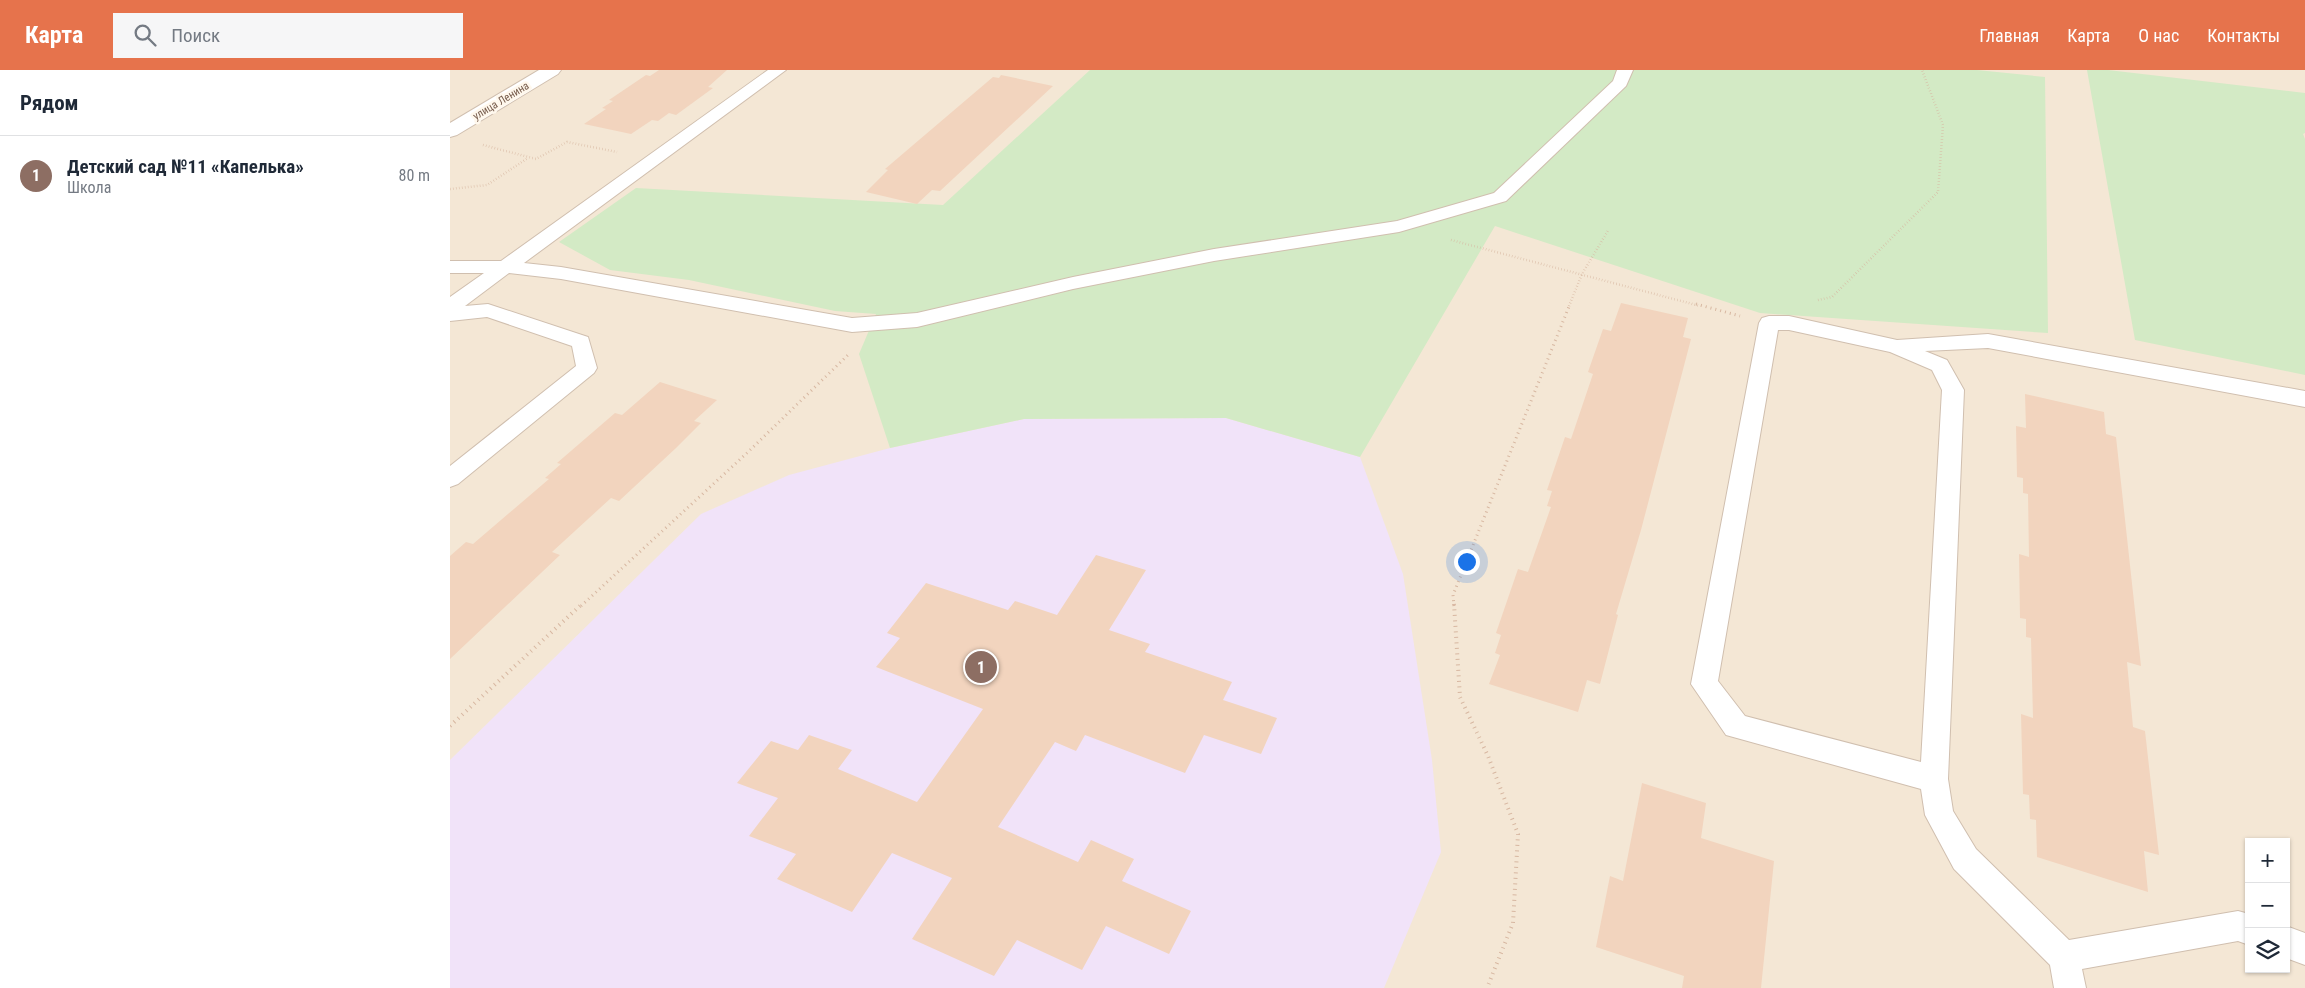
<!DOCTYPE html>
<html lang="ru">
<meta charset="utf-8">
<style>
body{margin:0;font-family:"Roboto Condensed",sans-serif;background:#f6f6f7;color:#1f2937}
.controls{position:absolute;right:15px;bottom:15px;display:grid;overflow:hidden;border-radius:0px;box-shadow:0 1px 4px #0004}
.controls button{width:45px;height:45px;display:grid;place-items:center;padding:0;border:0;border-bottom:1px solid #e0e1e3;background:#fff;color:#1f2937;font:25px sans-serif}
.you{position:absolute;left:1016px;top:491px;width:18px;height:18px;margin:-12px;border:4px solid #fff;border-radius:50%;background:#1a73e8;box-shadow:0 0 0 8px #1a73e833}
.badge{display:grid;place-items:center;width:32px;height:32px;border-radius:50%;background:#e6734c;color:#fff;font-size:16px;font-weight:700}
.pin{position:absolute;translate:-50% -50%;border:2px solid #fff;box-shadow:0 1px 5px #0006}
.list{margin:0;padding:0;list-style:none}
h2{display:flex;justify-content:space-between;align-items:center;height:65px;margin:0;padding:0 20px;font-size:21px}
h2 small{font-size:16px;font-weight:400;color:#747a83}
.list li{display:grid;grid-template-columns:32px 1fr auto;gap:15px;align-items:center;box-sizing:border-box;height:80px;padding:0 20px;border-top:1px solid #e0e1e3}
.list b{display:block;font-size:19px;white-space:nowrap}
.list p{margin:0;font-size:16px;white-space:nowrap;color:#747a83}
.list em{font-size:16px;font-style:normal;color:#747a83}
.icon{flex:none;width:28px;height:28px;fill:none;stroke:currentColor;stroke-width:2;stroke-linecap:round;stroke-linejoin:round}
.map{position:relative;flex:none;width:1855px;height:918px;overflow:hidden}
header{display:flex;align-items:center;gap:30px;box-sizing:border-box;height:70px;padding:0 25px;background:#e6734c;color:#fff}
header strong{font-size:24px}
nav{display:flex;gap:28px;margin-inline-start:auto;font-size:18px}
.search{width:350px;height:45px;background:#f6f6f7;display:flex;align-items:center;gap:12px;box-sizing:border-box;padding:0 18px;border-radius:0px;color:#747a83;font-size:19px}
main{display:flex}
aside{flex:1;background:#fff}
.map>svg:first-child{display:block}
.residential{fill:#f4e7d5;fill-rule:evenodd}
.education{fill:#f1e3f9}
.green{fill:#d3eac5}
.building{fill:#f2d4be}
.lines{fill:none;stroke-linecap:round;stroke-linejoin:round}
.service-casing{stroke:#d0bfaf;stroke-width:2}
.pedestrian-casing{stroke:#d0bfaf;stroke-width:2}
.path-far2{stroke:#d7b7a1;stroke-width:2.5;stroke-dasharray:0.5 2.5;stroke-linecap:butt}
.path-far1{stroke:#d7b7a1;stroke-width:3;stroke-dasharray:1 4;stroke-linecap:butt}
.path{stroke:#d7b7a1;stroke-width:4;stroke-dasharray:1 4.5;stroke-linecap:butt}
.service{fill:#fff;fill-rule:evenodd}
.pedestrian{fill:#fff;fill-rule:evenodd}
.labels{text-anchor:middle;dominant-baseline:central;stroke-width:5;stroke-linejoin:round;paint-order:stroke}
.far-street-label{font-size:11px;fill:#765b4b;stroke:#fff8ed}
</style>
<header>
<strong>Карта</strong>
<div class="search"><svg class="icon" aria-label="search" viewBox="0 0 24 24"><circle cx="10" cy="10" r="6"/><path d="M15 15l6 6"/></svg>Поиск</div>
<nav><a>Главная</a><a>Карта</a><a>О нас</a><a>Контакты</a></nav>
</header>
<main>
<aside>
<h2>Рядом<small></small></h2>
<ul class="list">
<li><span class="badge" style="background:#8d6e63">1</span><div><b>Детский сад №11 «Капелька»</b><p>Школа</p></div><em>80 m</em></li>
</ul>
</aside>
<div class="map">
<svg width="1855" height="918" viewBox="0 0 1855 918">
<rect width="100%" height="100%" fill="#fcf5e7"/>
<path class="residential" d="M 0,0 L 1855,0 L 1855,918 L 0,918 ZM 1799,772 L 1836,772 L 1836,899 L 1799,899 Z"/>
<path class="education" d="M 776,348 L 910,387 L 953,504 L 982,690 L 991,782 L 934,918 L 0,918 L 0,690 L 251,444 L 339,405 L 440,378 L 574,349 Z"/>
<g class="green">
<path d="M 640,0 L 1527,0 L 1595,7 L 1598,263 L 1310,243 L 1045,156 L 910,387 L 776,348 L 574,349 L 440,378 L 409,284 L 426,244 L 385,241 L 239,210 L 160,200 L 109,172 L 186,118 L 493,135 Z"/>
<path d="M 1637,0 L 1658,0 L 1855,23 L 1855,63 L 1853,64 L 1855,69 L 1855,305 L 1685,270 Z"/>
</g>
<g class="building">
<path d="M 209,0 L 277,0 L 258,17 L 263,18 L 226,45 L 219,43 L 208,51 L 202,50 L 181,64 L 134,54 L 156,39 L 152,38 L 163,31 L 159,30 L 196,5 L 200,6 Z"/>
<path d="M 551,5 L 603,16 L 490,121 L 482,120 L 467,134 L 416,122 L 438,100 L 435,99 L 469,70 L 543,7 L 549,8 Z"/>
<path d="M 1171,233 L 1238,248 L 1233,267 L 1241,269 L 1191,460 L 1166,544 L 1168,545 L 1150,614 L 1137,610 L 1128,642 L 1039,614 L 1050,585 L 1045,583 L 1051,565 L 1046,563 L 1068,499 L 1078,502 L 1101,437 L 1097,436 L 1102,421 L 1097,420 L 1115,367 L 1121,369 L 1143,304 L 1138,302 L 1153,259 L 1161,261 Z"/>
<path d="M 210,312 L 267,330 L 244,351 L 251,353 L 226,378 L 169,431 L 161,428 L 102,482 L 110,485 L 0,589 L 0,486 L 16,472 L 23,474 L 99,409 L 95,408 L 111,394 L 107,393 L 165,343 L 172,345 Z"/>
<path d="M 1575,324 L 1654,342 L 1656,364 L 1666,367 L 1691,596 L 1677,592 L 1683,657 L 1695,661 L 1709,785 L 1694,781 L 1698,822 L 1587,787 L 1586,750 L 1580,749 L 1579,725 L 1573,724 L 1571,644 L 1583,648 L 1581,568 L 1576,567 L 1576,549 L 1570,548 L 1569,484 L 1579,487 L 1578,424 L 1573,423 L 1573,408 L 1567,407 L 1566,356 L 1576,358 Z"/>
<path d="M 646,485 L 696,500 L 659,560 L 700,574 L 695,582 L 782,612 L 773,630 L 827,648 L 811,684 L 754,665 L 735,703 L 635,665 L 626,681 L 605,672 L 548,757 L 628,792 L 641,770 L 684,789 L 672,811 L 741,841 L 719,884 L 656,856 L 632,900 L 567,870 L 544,906 L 462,869 L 502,808 L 442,783 L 402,842 L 327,809 L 346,784 L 299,766 L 328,728 L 287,713 L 321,671 L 348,680 L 359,665 L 402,680 L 388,699 L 467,732 L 533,639 L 426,597 L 450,568 L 437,563 L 476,513 L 558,540 L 565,531 L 607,545 Z"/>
<path d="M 1192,713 L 1256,733 L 1251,768 L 1324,791 L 1311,918 L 1232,918 L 1234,906 L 1146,877 L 1160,806 L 1173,811 Z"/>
</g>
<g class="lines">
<defs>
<g id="service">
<path d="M 318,0 L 336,0 L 74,193 L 111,197 L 402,248 L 467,243 L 623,207 L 764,179 L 947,151 L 1044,123 L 1163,11 L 1167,0 L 1183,0 L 1176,16 L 1056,131 L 949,162 L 764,191 L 623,219 L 467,257 L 402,262 L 111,209 L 59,203 L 15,236 L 38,234 L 138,267 L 147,298 L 144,303 L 8,414 L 0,417 L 0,396 L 126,296 L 122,276 L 37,247 L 0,251 L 0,227 L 34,203 L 0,203 L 0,191 L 51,191 Z"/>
<path d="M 1319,246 L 1339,246 L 1447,270 L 1538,264 L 1855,321 L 1855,337 L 1538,278 L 1475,281 L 1497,290 L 1514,320 L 1498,709 L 1503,741 L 1526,779 L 1619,870 L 1788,841 L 1799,844 L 1799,875 L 1788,871 L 1632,899 L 1636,918 L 1604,918 L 1600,895 L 1504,799 L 1475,745 L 1471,719 L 1276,665 L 1241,614 L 1309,253 L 1312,248 ZM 1328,260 L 1339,260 L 1440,282 L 1482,300 L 1492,320 L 1471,692 L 1295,646 L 1268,611 Z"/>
<path d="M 1836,856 L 1855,863 L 1855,895 L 1836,888 Z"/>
</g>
<path id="pedestrian" d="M 89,0 L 111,0 L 108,4 L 7,65 L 0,67 L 0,53 Z"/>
</defs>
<use href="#service" class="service-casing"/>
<use href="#pedestrian" class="pedestrian-casing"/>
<g class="path-far2">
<path d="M 33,75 L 86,89 L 117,72 L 167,82"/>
<path d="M 0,119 L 37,115 L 78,88"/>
<path d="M 1001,170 L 1250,236"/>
<path d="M 1368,230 L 1382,227 L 1488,122 L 1493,55 L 1472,0"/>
<path d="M 1119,236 L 1132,204 L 1159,159"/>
</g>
<g class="path-far1">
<path d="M 1246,234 L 1290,246"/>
<path d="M 131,536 L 297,383 L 400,283"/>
<path d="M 1004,536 L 1003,525 L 1120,234"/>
</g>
<g class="path">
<path d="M 1004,534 L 1010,627 L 1038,686 L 1068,764 L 1063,853 L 1037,918"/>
<path d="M 0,656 L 132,534"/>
</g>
<use href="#service" class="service"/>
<use href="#pedestrian" class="pedestrian"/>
</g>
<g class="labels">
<g class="far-street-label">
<text transform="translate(51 31) rotate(-31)">улица Ленина</text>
</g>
</g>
</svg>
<div class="controls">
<button>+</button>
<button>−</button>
<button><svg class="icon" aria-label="layers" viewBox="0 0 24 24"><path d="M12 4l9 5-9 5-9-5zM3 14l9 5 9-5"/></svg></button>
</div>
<div class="you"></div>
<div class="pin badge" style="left:531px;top:597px;background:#8d6e63">1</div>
</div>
</main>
